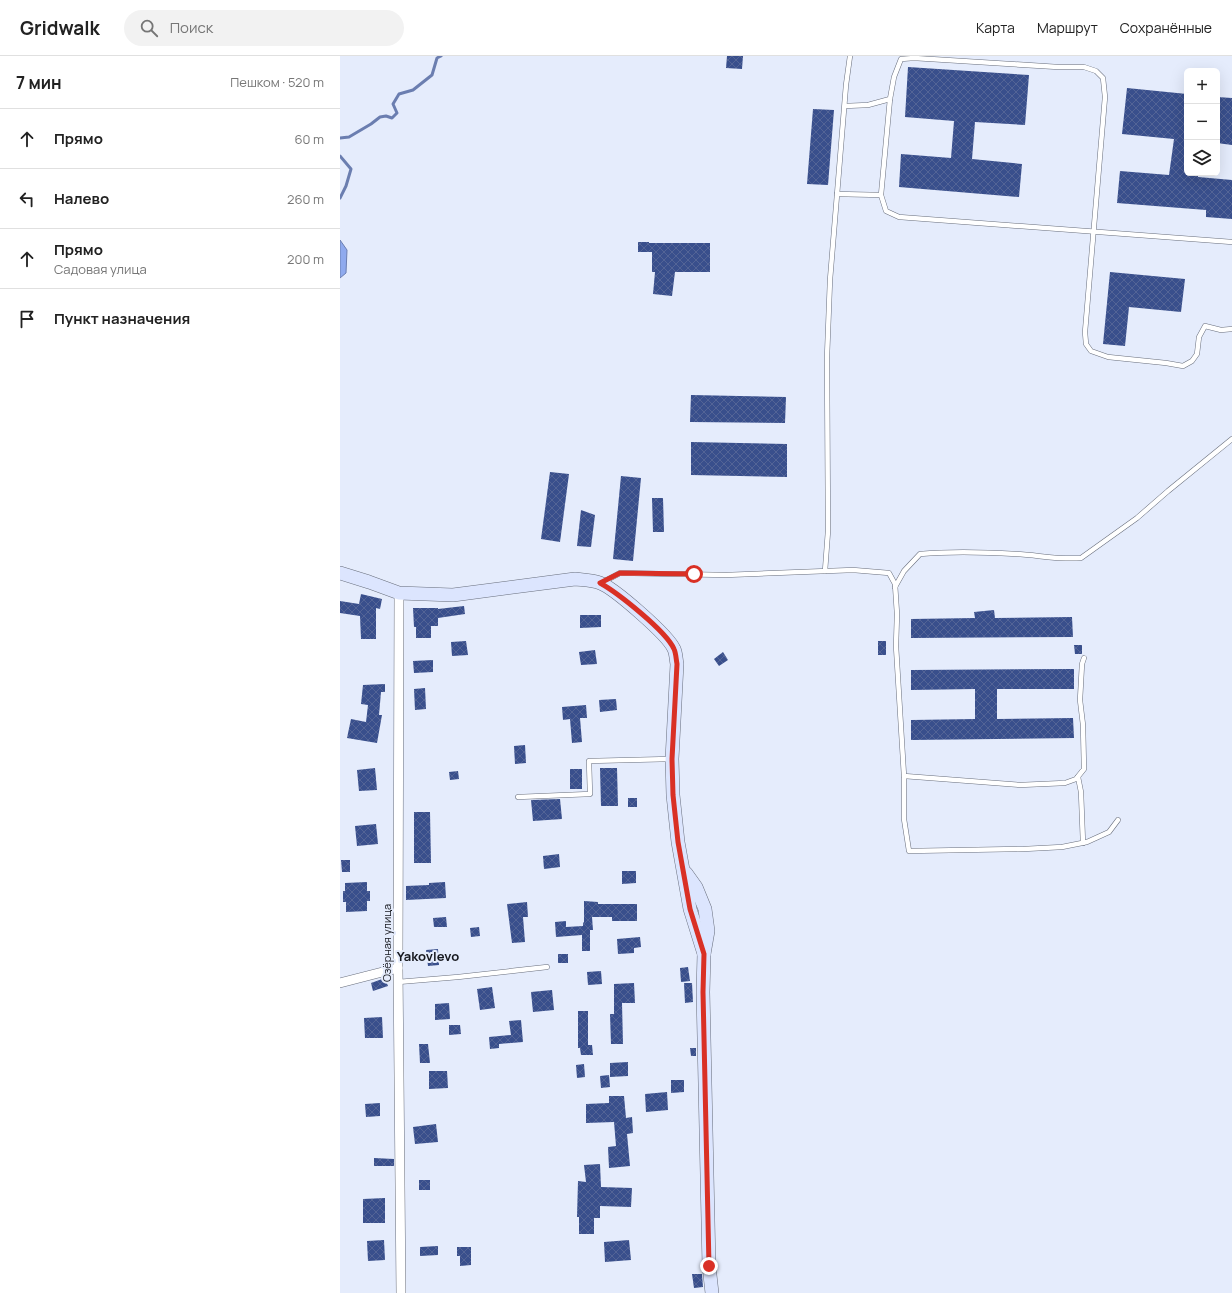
<!DOCTYPE html>
<html lang="ru">
<meta charset="utf-8">
<style>
body{margin:0;font-family:Manrope,sans-serif;background:#f2f2f2;color:#222}
.controls{position:absolute;right:12px;top:12px;display:grid;overflow:hidden;border-radius:6px;box-shadow:0 4px 16px #0002}
.controls button{width:36px;height:36px;display:grid;place-items:center;padding:0;border:0;border-bottom:1px solid #e0e0e0;background:#fff;color:#222;font:20px sans-serif}
.stop{position:absolute;width:12px;height:12px;margin:-9px;border:3px solid #d93025;border-radius:50%;background:#fff}
.stop.end{background:#d93025;border-color:#fff;box-shadow:0 1px 4px #0008}
.list{margin:0;padding:0;list-style:none}
h2{display:flex;justify-content:space-between;align-items:center;height:52px;margin:0;padding:0 16px;font-size:17px}
h2 small{font-size:13px;font-weight:400;color:#767676}
.list li{display:grid;grid-template-columns:26px 1fr auto;gap:12px;align-items:center;box-sizing:border-box;height:60px;padding:0 16px;border-top:1px solid #e0e0e0}
.list b{display:block;font-size:15px;white-space:nowrap}
.list p{margin:0;font-size:13px;white-space:nowrap;color:#767676}
.list em{font-size:13px;font-style:normal;color:#767676}
.icon{flex:none;width:22px;height:22px;fill:none;stroke:currentColor;stroke-width:2;stroke-linecap:round;stroke-linejoin:round}
.map{position:relative;flex:none;width:892px;height:1237px;overflow:hidden}
header{display:flex;align-items:center;gap:24px;box-sizing:border-box;height:56px;padding:0 20px;background:#fff;border-bottom:1px solid #e0e0e0}
header strong{font-size:19px}
nav{display:flex;gap:22px;margin-inline-start:auto;font-size:14px}
.search{width:280px;height:36px;background:#f2f2f2;display:flex;align-items:center;gap:10px;box-sizing:border-box;padding:0 14px;border-radius:22px;color:#767676;font-size:15px}
main{display:flex}
aside{flex:1;background:#fff}
.map>svg:first-child{display:block}
.water{fill:#8faaee;stroke:#6b7eb0}
.lines{fill:none;stroke-linecap:round;stroke-linejoin:round}
.stream{stroke:#6b7eb0;stroke-width:3}
.building{fill:url(#building-cross-hatch)}
.lane-casing{stroke:#686e7c;stroke-width:5.5}
.street-casing{stroke:#686e7c;stroke-width:10}
.secondary-casing{stroke:#686e7c;stroke-width:14}
.lane{stroke:#fff;stroke-width:4.5}
.street{stroke:#fff;stroke-width:9}
.secondary{stroke:#dce5fe;stroke-width:13}
.route{stroke:#d93025;stroke-width:5}
.labels{text-anchor:middle;dominant-baseline:central;stroke-width:4;stroke-linejoin:round;paint-order:stroke}
.street-label{font-size:11px;fill:#16181e;stroke:#e5ecfc}
.quarter-label{font-size:13px;font-weight:bold;fill:#16181e;stroke:#e5ecfc}
</style>
<header>
<strong>Gridwalk</strong>
<div class="search"><svg class="icon" aria-label="search" viewBox="0 0 24 24"><circle cx="10" cy="10" r="6"/><path d="M15 15l6 6"/></svg>Поиск</div>
<nav><a>Карта</a><a>Маршрут</a><a>Сохранённые</a></nav>
</header>
<main>
<aside>
<h2>7 мин<small>Пешком · 520 m</small></h2>
<ul class="list">
<li><svg class="icon" aria-label="ahead" viewBox="0 0 24 24"><path d="M12 20V5M6 11l6-6 6 6"/></svg><div><b>Прямо</b></div><em>60 m</em></li>
<li><svg class="icon" aria-label="left" viewBox="0 0 24 24"><path d="M17 20v-9H6M10 6l-5 5 5 5"/></svg><div><b>Налево</b></div><em>260 m</em></li>
<li><svg class="icon" aria-label="ahead" viewBox="0 0 24 24"><path d="M12 20V5M6 11l6-6 6 6"/></svg><div><b>Прямо</b><p>Садовая улица</p></div><em>200 m</em></li>
<li><svg class="icon" aria-label="arrive" viewBox="0 0 24 24"><path d="M6 21V4h12l-3 4 3 4H6"/></svg><div><b>Пункт назначения</b></div></li>
</ul>
</aside>
<div class="map">
<svg width="892" height="1237" viewBox="0 0 892 1237">
<defs>
<pattern id="building-cross-hatch" width="8" height="8" patternUnits="userSpaceOnUse"><rect width="8" height="8" fill="#394f8c"/><path d="M0 0l8 8M0 8l8-8" fill="none" stroke="#536496"/></pattern>
</defs>
<rect width="100%" height="100%" fill="#e5ecfc"/>
<path class="water" d="M 0,184 L 7,194 L 6,217 L 0,222 Z"/>
<g class="lines">
<g class="stream">
<path d="M 0,82 L 9,81 L 31,68 L 40,61 L 46,60 L 52,62 L 57,57 L 53,48 L 59,38 L 73,34 L 92,19 L 97,2 L 101,0"/>
<path d="M 0,100 L 11,113 L 6,130 L 0,142"/>
</g>
</g>
<g class="building">
<path d="M 387,0 L 403,0 L 402,13 L 386,12 Z"/>
<path d="M 568,11 L 689,19 L 685,69 L 635,66 L 632,103 L 682,108 L 679,141 L 559,131 L 561,98 L 611,102 L 614,65 L 565,61 Z"/>
<path d="M 787,32 L 847,38 L 847,117 L 858,117 L 858,121 L 892,124 L 892,163 L 866,161 L 866,154 L 777,147 L 780,115 L 829,119 L 834,83 L 782,78 Z"/>
<path d="M 877,41 L 892,42 L 892,89 L 877,87 Z"/>
<path d="M 473,53 L 494,54 L 488,129 L 467,128 Z"/>
<path d="M 298,186 L 309,186 L 309,187 L 370,187 L 370,216 L 335,216 L 332,240 L 313,238 L 315,216 L 312,216 L 312,196 L 298,196 Z"/>
<path d="M 770,216 L 845,223 L 841,256 L 789,251 L 785,290 L 763,288 Z"/>
<path d="M 351,339 L 446,341 L 445,367 L 350,366 Z"/>
<path d="M 351,386 L 447,388 L 447,421 L 351,419 Z"/>
<path d="M 210,416 L 229,418 L 220,486 L 201,483 Z"/>
<path d="M 281,420 L 301,422 L 293,505 L 273,503 Z"/>
<path d="M 312,442 L 323,442 L 324,476 L 313,476 Z"/>
<path d="M 241,454 L 255,459 L 251,491 L 237,490 Z"/>
<path d="M 21,538 L 42,543 L 40,553 L 36,552 L 36,583 L 21,583 L 20,560 L 0,557 L 0,545 L 19,548 Z"/>
<path d="M 124,550 L 125,558 L 98,562 L 98,570 L 91,570 L 91,582 L 76,582 L 76,571 L 74,571 L 73,552 L 98,552 L 98,553 Z"/>
<path d="M 654,554 L 655,562 L 732,561 L 733,581 L 571,582 L 571,563 L 635,562 L 634,556 Z"/>
<path d="M 240,559 L 261,559 L 261,571 L 240,572 Z"/>
<path d="M 126,585 L 128,599 L 112,600 L 111,586 Z"/>
<rect x="538" y="585" width="8" height="14"/>
<path d="M 734,589 L 742,589 L 742,598 L 735,598 Z"/>
<path d="M 255,594 L 257,608 L 241,609 L 239,596 Z"/>
<path d="M 383,596 L 388,604 L 379,610 L 374,603 Z"/>
<path d="M 93,604 L 93,616 L 74,617 L 73,605 Z"/>
<path d="M 734,613 L 734,633 L 657,633 L 657,663 L 733,662 L 734,682 L 571,684 L 571,664 L 635,663 L 635,633 L 571,634 L 571,614 Z"/>
<path d="M 45,628 L 45,636 L 41,636 L 39,659 L 42,659 L 37,687 L 7,682 L 11,663 L 26,666 L 28,649 L 21,648 L 23,629 Z"/>
<path d="M 85,632 L 86,653 L 75,654 L 74,633 Z"/>
<path d="M 276,643 L 277,654 L 260,656 L 259,644 Z"/>
<path d="M 246,649 L 247,662 L 240,662 L 242,686 L 232,687 L 230,663 L 223,664 L 222,651 Z"/>
<path d="M 185,689 L 186,707 L 175,708 L 174,690 Z"/>
<path d="M 35,712 L 37,734 L 19,735 L 17,714 Z"/>
<path d="M 260,712 L 277,712 L 278,750 L 261,750 Z"/>
<rect x="230" y="713" width="12" height="20"/>
<path d="M 118,715 L 119,723 L 110,724 L 109,716 Z"/>
<rect x="288" y="742" width="9" height="9"/>
<path d="M 220,743 L 222,763 L 193,765 L 191,744 Z"/>
<path d="M 74,756 L 90,756 L 91,807 L 74,807 Z"/>
<path d="M 36,768 L 38,788 L 17,790 L 15,770 Z"/>
<path d="M 219,798 L 220,811 L 204,813 L 203,800 Z"/>
<path d="M 1,804 L 10,804 L 10,816 L 2,816 Z"/>
<path d="M 282,815 L 296,815 L 296,827 L 282,828 Z"/>
<path d="M 27,826 L 27,835 L 30,835 L 30,845 L 27,845 L 27,855 L 6,856 L 6,846 L 3,846 L 3,835 L 5,835 L 5,827 Z"/>
<path d="M 105,826 L 106,842 L 66,844 L 66,830 L 89,829 L 89,827 Z"/>
<path d="M 244,845 L 258,846 L 258,848 L 297,848 L 297,865 L 272,865 L 272,861 L 252,861 L 253,874 L 250,874 L 250,895 L 242,895 L 242,879 L 216,881 L 215,866 L 226,865 L 226,871 L 243,870 L 243,867 L 244,866 Z"/>
<path d="M 187,846 L 188,861 L 183,861 L 185,886 L 172,887 L 167,848 Z"/>
<path d="M 106,861 L 107,871 L 94,871 L 93,862 Z"/>
<path d="M 139,871 L 140,880 L 131,881 L 130,872 Z"/>
<path d="M 300,881 L 301,891 L 294,892 L 294,897 L 278,898 L 277,883 Z"/>
<path d="M 98,893 L 99,909 L 88,910 L 86,894 Z"/>
<rect x="218" y="898" width="10" height="9"/>
<path d="M 348,911 L 350,925 L 341,926 L 340,912 Z"/>
<path d="M 261,915 L 262,928 L 248,929 L 247,916 Z"/>
<path d="M 45,922 L 48,930 L 33,935 L 31,927 Z"/>
<path d="M 294,927 L 295,947 L 282,947 L 283,988 L 271,988 L 270,958 L 274,958 L 274,928 Z"/>
<path d="M 344,927 L 352,927 L 353,946 L 345,947 Z"/>
<path d="M 152,931 L 155,952 L 140,954 L 137,933 Z"/>
<path d="M 212,934 L 214,954 L 193,956 L 191,936 Z"/>
<path d="M 109,947 L 110,963 L 95,964 L 95,948 Z"/>
<path d="M 238,955 L 248,955 L 248,989 L 252,989 L 253,999 L 241,999 L 240,992 L 238,992 Z"/>
<path d="M 42,961 L 43,982 L 25,982 L 24,962 Z"/>
<path d="M 181,964 L 183,986 L 159,988 L 159,992 L 150,993 L 149,981 L 171,979 L 169,965 Z"/>
<path d="M 109,969 L 120,969 L 121,978 L 109,979 Z"/>
<path d="M 79,988 L 88,988 L 90,1007 L 80,1007 Z"/>
<path d="M 350,992 L 356,992 L 356,1000 L 351,1000 Z"/>
<path d="M 288,1006 L 288,1020 L 270,1021 L 270,1007 Z"/>
<path d="M 244,1008 L 245,1021 L 237,1022 L 236,1009 Z"/>
<path d="M 89,1015 L 107,1015 L 108,1032 L 89,1033 Z"/>
<path d="M 269,1019 L 270,1031 L 261,1032 L 260,1020 Z"/>
<path d="M 331,1024 L 344,1024 L 344,1036 L 331,1037 Z"/>
<path d="M 327,1036 L 328,1054 L 306,1056 L 305,1038 Z"/>
<path d="M 269,1040 L 284,1040 L 286,1062 L 292,1061 L 293,1077 L 287,1078 L 290,1110 L 269,1112 L 268,1091 L 276,1090 L 274,1066 L 246,1067 L 246,1048 L 269,1047 Z"/>
<path d="M 40,1047 L 40,1060 L 26,1061 L 25,1048 Z"/>
<path d="M 96,1068 L 98,1086 L 75,1088 L 73,1071 Z"/>
<path d="M 34,1102 L 54,1103 L 54,1110 L 34,1110 Z"/>
<path d="M 260,1108 L 261,1131 L 292,1132 L 291,1151 L 260,1150 L 260,1162 L 254,1162 L 254,1178 L 239,1178 L 239,1161 L 237,1161 L 238,1125 L 246,1126 L 244,1109 Z"/>
<rect x="79" y="1124" width="11" height="10"/>
<path d="M 45,1142 L 45,1167 L 23,1167 L 23,1143 Z"/>
<path d="M 44,1184 L 45,1204 L 28,1205 L 27,1185 Z"/>
<path d="M 289,1184 L 291,1204 L 265,1206 L 264,1186 Z"/>
<path d="M 98,1190 L 98,1199 L 80,1200 L 80,1191 Z"/>
<path d="M 117,1191 L 131,1191 L 131,1209 L 120,1210 L 120,1200 L 117,1200 Z"/>
<path d="M 352,1218 L 362,1218 L 363,1231 L 354,1232 Z"/>
</g>
<g class="lines">
<defs>
<g id="lane">
<path d="M 550,43 L 541,139 L 546,155 L 559,161 L 892,186"/>
<path d="M 505,50 L 528,49 L 550,43 L 554,21 L 561,3 L 574,2 L 718,11 L 744,11 L 756,15 L 763,22 L 765,41 L 745,276 L 746,288 L 751,295 L 768,301 L 826,307 L 843,310 L 852,305 L 857,298 L 859,281 L 865,270 L 881,274 L 892,273"/>
<path d="M 497,138 L 541,139"/>
<path d="M 485,515 L 488,475 L 487,301 L 490,224 L 506,29 L 510,0"/>
<path d="M 263,526 L 280,517 L 386,519 L 513,514 L 549,517 L 555,528 L 557,558 L 556,590 L 564,720 L 564,763 L 569,795 L 684,793 L 722,791 L 747,786 L 769,776 L 778,764"/>
<path d="M 555,531 L 564,515 L 580,498 C 612,495 644,496 676,498 C 698,499 719,504 741,502 L 797,462 L 828,435 L 892,383"/>
<path d="M 564,720 L 680,729 L 725,727 L 736,723 L 744,713 L 743,669 L 740,644 L 742,608 L 744,602"/>
<path d="M 738,721 L 741,736 L 743,787"/>
<path d="M 178,741 L 250,738 L 249,705 L 330,703"/>
<path d="M 58,926 L 118,921 L 207,911"/>
</g>
<g id="street">
<path d="M 59,537 L 58,912 L 61,1237"/>
<path d="M 0,927 L 58,912"/>
</g>
<g id="secondary">
<path d="M 0,517 L 29,526 L 59,537 L 113,539 L 235,523 C 243,524 252,524 260,527 C 274,532 328,579 334,593 C 336,597 336,603 337,608 L 332,703 L 333,739 L 338,786 L 350,853 L 364,898"/>
<path d="M 346,817 L 356,831 L 365,853 L 368,875 L 364,898 L 363,936 L 369,1210 L 372,1237"/>
</g>
</defs>
<use href="#lane" class="lane-casing"/>
<use href="#street" class="street-casing"/>
<use href="#secondary" class="secondary-casing"/>
<use href="#lane" class="lane"/>
<use href="#street" class="street"/>
<use href="#secondary" class="secondary"/>
</g>
<g class="lines">
<path class="route" d="M 354,518 L 280,517 L 260,527 C 278,537 326,575 334,593 C 336,597 336,603 337,608 L 332,703 L 333,739 L 338,786 L 350,853 L 364,898 L 363,936 L 369,1210"/>
</g>
<g class="labels">
<g class="street-label">
<text transform="translate(46 887) rotate(-90)">Озёрная улица</text>
</g>
<g class="quarter-label">
<text x="88" y="900">Yakovlevo</text>
</g>
</g>
</svg>
<div class="controls">
<button>+</button>
<button>−</button>
<button><svg class="icon" aria-label="layers" viewBox="0 0 24 24"><path d="M12 4l9 5-9 5-9-5zM3 14l9 5 9-5"/></svg></button>
</div>
<div class="stop" style="left:354px;top:518px"></div>
<div class="stop end" style="left:369px;top:1210px"></div>
</div>
</main>
